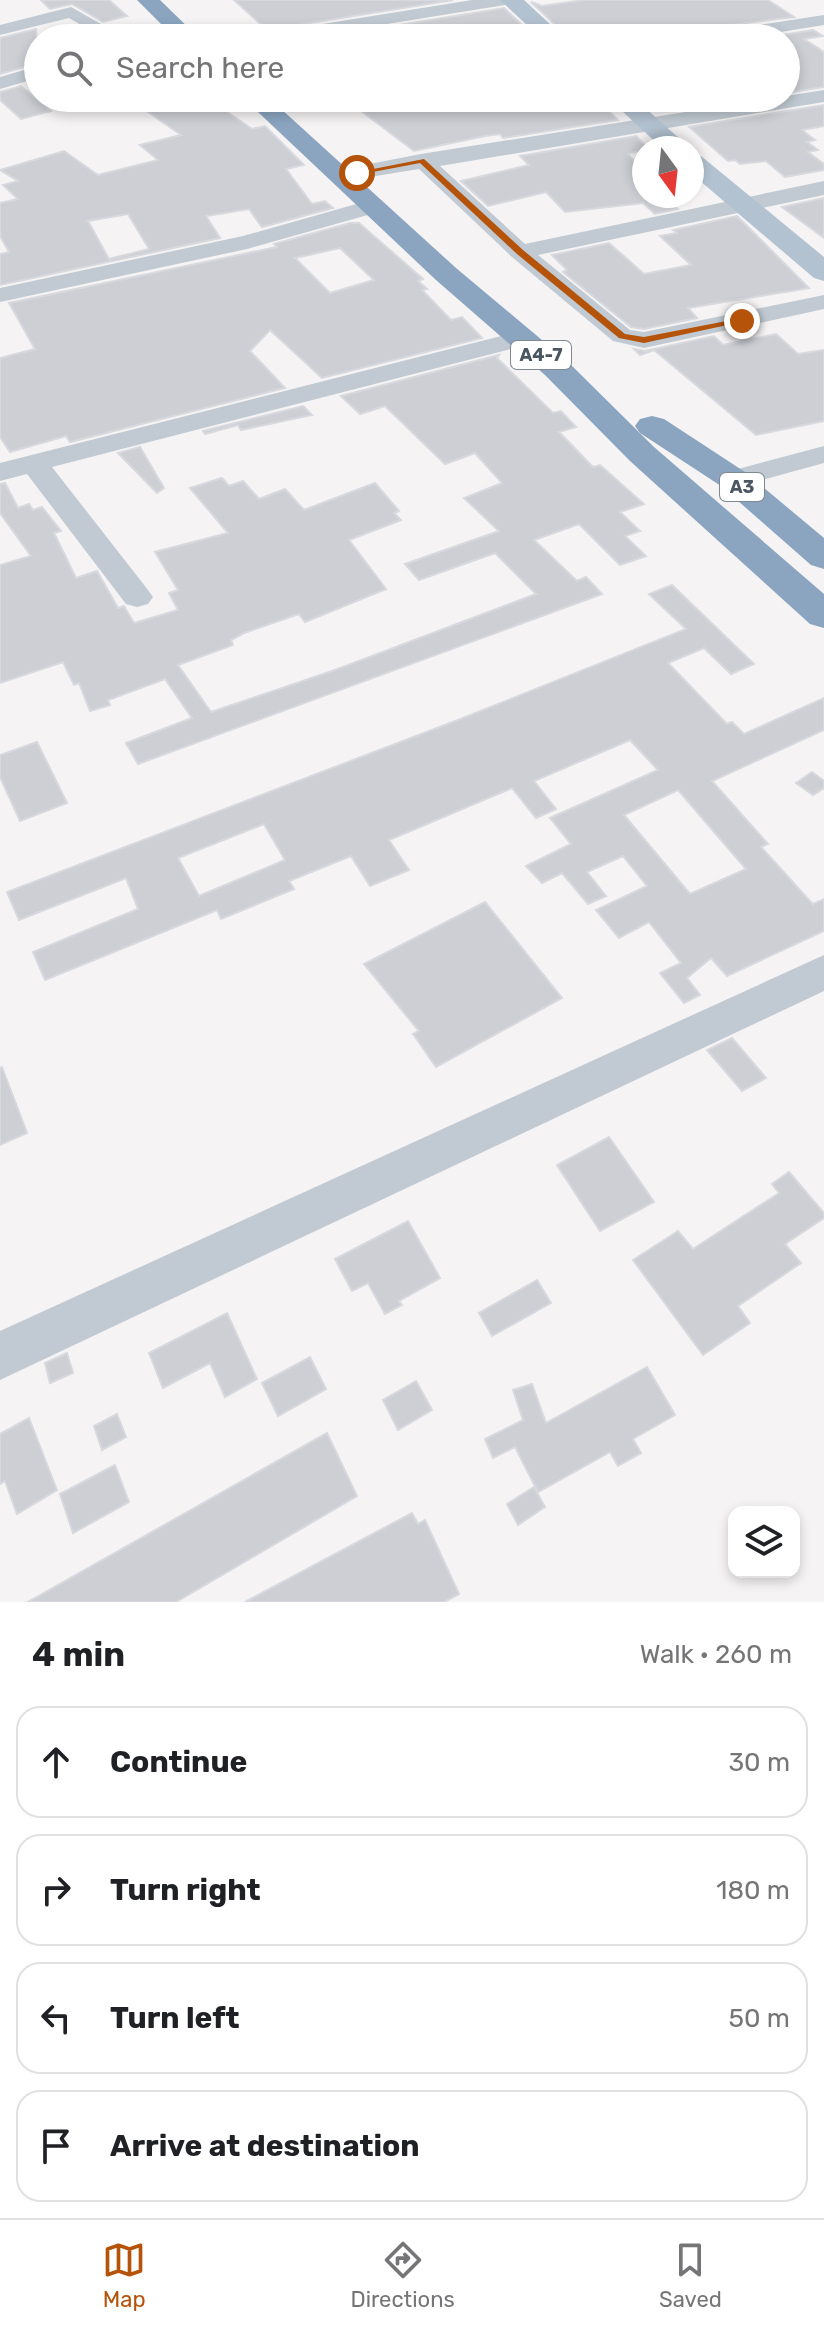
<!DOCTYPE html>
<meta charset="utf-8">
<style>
body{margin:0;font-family:Rubik,sans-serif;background:#f6f6f6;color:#202124}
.controls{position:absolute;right:24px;bottom:24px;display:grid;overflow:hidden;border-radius:16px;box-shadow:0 4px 12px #0003}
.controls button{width:72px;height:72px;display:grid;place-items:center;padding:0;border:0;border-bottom:2px solid #e0e0e0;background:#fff;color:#202124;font:40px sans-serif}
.compass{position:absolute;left:632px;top:136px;width:72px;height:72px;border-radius:50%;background:#fff;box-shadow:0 4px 12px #0003;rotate:165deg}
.stop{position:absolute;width:24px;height:24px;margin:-18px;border:6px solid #b45309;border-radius:50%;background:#fff}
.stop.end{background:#b45309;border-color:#fff;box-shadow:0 2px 8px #0008}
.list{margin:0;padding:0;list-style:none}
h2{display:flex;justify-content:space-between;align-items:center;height:104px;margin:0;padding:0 32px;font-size:34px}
h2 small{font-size:26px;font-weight:400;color:#757577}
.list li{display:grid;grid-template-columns:52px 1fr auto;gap:24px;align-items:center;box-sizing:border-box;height:112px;margin:0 16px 16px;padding:0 16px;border:2px solid #e0e0e0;border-radius:24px}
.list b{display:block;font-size:30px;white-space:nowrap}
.list em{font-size:26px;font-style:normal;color:#757577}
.icon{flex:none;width:44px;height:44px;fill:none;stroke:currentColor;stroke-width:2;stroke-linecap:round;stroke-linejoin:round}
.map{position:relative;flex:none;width:824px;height:1602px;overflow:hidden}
.search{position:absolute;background:#fff;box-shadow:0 4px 12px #0003;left:24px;right:24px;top:24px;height:88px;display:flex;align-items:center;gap:20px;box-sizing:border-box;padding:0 28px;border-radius:44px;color:#757577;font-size:30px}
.sheet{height:616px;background:#fff}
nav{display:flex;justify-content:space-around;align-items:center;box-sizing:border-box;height:112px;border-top:2px solid #e0e0e0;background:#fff;font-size:22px;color:#757577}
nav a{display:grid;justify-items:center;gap:4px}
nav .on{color:#b45309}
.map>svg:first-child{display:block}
.building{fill:#cdcfd5;stroke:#d7d9de;stroke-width:2;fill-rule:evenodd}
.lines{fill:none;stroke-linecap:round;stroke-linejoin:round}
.minor{fill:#c1cad2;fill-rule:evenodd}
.major{fill:#b3c2d1;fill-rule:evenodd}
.highway{fill:#8ba5c1;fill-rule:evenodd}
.route{fill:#b45309}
.labels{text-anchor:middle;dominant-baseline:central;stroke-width:6;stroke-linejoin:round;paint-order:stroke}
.shield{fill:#fff;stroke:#808990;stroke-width:2}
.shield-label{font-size:18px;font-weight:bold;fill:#4a5661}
</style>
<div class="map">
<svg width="824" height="1602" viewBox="0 0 824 1602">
<rect width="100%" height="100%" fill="#f5f3f3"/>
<g class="building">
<path d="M 41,0 L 109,0 L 127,16 L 103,22 L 72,4 L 50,9 Z"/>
<path d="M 234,0 L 453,0 L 267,30 Z"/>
<path d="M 584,0 L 768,0 L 794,17 L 630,38 L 587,38 L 581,31 L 565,34 L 531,2 L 542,6 Z"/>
<path d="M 504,8 L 536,38 L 319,38 Z"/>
<path d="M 36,29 L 38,63 L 0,74 L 0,38 Z"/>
<path d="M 813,30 L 823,36 L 804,39 L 824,52 L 824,87 L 786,93 L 786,38 L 769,37 Z"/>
<path d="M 21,86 L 51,111 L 21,119 L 0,100 L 0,92 Z"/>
<path d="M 128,98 L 207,98 L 252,129 L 265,126 L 304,165 L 286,169 L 312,204 L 325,201 L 333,208 L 262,227 L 249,209 L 206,216 L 220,238 L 0,285 L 0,254 L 9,252 L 0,236 L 0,203 L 18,199 L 3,185 L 18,181 L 0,170 L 64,151 L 98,175 L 158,160 L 140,145 L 181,135 ZM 128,214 L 149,249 L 109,259 L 88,221 Z"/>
<path d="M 344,98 L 480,98 L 484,102 L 510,98 L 596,98 L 618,120 L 503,138 L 500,134 L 485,136 L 414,151 Z"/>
<path d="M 657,98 L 754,98 L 671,111 Z"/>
<path d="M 824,105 L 824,126 L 802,130 L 815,140 L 807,142 L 818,150 L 808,152 L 824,164 L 824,170 L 785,177 L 766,161 L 740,164 L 735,160 L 728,161 L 689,127 Z"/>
<path d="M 636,136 L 648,148 L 628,154 L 642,170 L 636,171 L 644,178 L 644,196 L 664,196 L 678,209 L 655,214 L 643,203 L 565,212 L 546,192 L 488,206 L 461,181 L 529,165 L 520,156 Z"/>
<path d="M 824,198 L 824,238 L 782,207 Z"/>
<path d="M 737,216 L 809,288 L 688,308 L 697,318 L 644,329 L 631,327 L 563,272 L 567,270 L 552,255 L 609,243 L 644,274 L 691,265 L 660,236 L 677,233 L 673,230 Z"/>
<path d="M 350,223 L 359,223 L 423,279 L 418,281 L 427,289 L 422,290 L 451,320 L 462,317 L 482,338 L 322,378 L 270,330 L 250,351 L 285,388 L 70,442 L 66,436 L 10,452 L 0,437 L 0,358 L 35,349 L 9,303 L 277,247 L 274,244 ZM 340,248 L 374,280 L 330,293 L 295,258 Z"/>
<path d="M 776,334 L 798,354 L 824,350 L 824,421 L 756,435 L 654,350 L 640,355 L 634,349 L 645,351 L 714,336 L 723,345 Z"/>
<path d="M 499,355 L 497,358 L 553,413 L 561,411 L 576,427 L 559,432 L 593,467 L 600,465 L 644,504 L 620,512 L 640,531 L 625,536 L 646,556 L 620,565 L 579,524 L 534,540 L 577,581 L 586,577 L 602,594 L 138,764 L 126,743 L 192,718 L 165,679 L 108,700 L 110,705 L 90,711 L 79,683 L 74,685 L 63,662 L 0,683 L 0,565 L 31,556 L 0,513 L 0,484 L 5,483 L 18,508 L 29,504 L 33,510 L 42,507 L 61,531 L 54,533 L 76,578 L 97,571 L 118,608 L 124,606 L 134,623 L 178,610 L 169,593 L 178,590 L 155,552 L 228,533 L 190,488 L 222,478 L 229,486 L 243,481 L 259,499 L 285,489 L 304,510 L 375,483 L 399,511 L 394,513 L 401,520 L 349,540 L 386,589 L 305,622 L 299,614 L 244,633 L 231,640 L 233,645 L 178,665 L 211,712 L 335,670 L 536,594 L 495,553 L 419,580 L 405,564 L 499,531 L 464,498 L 502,483 L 475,453 L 445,464 L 385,406 L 360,414 L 341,396 Z"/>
<path d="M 303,406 L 312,415 L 241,430 L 238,425 L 205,434 L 203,431 Z"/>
<path d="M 140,447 L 164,488 L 157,493 L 118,453 Z"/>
<path d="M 672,585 L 754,664 L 731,674 L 704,648 L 668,663 L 727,724 L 732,722 L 744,734 L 824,698 L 824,730 L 712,781 L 768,844 L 761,847 L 808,899 L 813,904 L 824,899 L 824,931 L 727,976 L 711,958 L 687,978 L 700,995 L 684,1003 L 660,973 L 681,963 L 649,922 L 619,938 L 596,910 L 647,886 L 623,856 L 587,872 L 606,896 L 588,904 L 562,873 L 542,883 L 526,866 L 571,844 L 550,818 L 658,770 L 630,740 L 534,781 L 556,809 L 536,818 L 512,788 L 389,840 L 409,870 L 370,886 L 351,856 L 289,881 L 294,889 L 221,919 L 217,910 L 45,980 L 33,952 L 138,909 L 126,878 L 19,920 L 7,892 L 458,720 L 686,629 L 649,594 ZM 678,790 L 746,869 L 690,894 L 624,815 ZM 264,824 L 285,860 L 199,896 L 178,858 Z"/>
<path d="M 37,742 L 67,803 L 20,821 L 0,777 L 0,755 Z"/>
<path d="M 812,772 L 824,781 L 824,788 L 813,795 L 796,783 Z"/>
<path d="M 485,902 L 562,998 L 436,1067 L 413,1034 L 419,1031 L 364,964 Z"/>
<path d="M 732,1038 L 766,1078 L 742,1091 L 707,1050 Z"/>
<path d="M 2,1067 L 27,1133 L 0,1145 L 0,1068 Z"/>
<path d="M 609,1137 L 654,1202 L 600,1231 L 557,1165 Z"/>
<path d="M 789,1172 L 824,1213 L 824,1218 L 785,1244 L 801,1263 L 738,1306 L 750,1323 L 703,1355 L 633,1260 L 678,1231 L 693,1249 L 779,1193 L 772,1184 Z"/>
<path d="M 408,1221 L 440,1278 L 399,1301 L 402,1305 L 385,1314 L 368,1283 L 352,1291 L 335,1259 Z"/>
<path d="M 537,1280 L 551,1303 L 492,1336 L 479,1313 Z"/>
<path d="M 227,1313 L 257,1379 L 225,1397 L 210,1363 L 163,1388 L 149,1353 Z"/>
<path d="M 67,1353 L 73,1373 L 50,1383 L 45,1363 Z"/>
<path d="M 310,1357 L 326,1389 L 278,1416 L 262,1383 Z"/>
<path d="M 647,1367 L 675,1415 L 633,1439 L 641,1453 L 618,1466 L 610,1452 L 538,1492 L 515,1447 L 493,1458 L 485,1439 L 523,1420 L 513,1390 L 532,1384 L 546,1423 Z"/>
<path d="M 416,1381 L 432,1410 L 398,1430 L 383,1400 Z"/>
<path d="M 117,1414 L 126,1437 L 102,1450 L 94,1426 Z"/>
<path d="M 29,1418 L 57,1490 L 17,1514 L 5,1481 L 0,1484 L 0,1434 Z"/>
<path d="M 327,1433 L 357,1496 L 176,1602 L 28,1602 Z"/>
<path d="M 115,1465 L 129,1502 L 73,1533 L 60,1494 Z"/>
<path d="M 534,1487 L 545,1507 L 518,1525 L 507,1504 Z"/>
<path d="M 412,1513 L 418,1524 L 425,1520 L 459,1594 L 444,1602 L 245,1602 Z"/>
</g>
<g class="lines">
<g class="minor">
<path d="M 472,0 L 514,0 L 505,5 L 300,38 L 257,38 L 266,33 Z"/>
<path d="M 71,7 L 126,38 L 104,38 L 69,18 L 0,35 L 0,25 Z"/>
<path d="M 824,15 L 824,25 L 743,38 L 699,38 L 708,33 Z"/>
<path d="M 38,66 L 38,78 L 0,89 L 0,77 Z"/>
<path d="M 824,90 L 824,102 L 440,166 L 525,244 L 824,181 L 824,195 L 538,255 L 630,330 L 644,332 L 824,295 L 824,309 L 644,348 L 613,341 L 512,257 L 419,169 L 357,179 L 346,173 L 349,168 L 421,154 Z"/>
<path d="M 279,98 L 324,98 L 314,104 L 272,108 L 269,104 Z"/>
<path d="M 374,199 L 382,201 L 385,206 L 382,211 L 247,249 L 0,302 L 0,288 L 243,236 Z"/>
<path d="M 521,331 L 534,339 L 530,344 L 52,467 L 148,590 L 153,597 L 148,604 L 137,607 L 126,604 L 27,474 L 0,481 L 0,463 Z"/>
<path d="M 824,446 L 824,463 L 733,488 L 723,485 L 719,479 L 723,473 Z"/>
<path d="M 824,955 L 824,991 L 0,1380 L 0,1331 Z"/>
</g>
<g class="major">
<path d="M 500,0 L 524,0 L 565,38 L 541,38 Z"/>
<path d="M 608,98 L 634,98 L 690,148 L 662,148 Z"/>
<path d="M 692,153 L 701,156 L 824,257 L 824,281 L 814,278 L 692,174 Z"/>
</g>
<g class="highway">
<path d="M 137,0 L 160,0 L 199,38 L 175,38 Z"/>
<path d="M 243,98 L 269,98 L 456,268 L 567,361 L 654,447 L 824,594 L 824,628 L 810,624 L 630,461 L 545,375 L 436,280 Z"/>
<path d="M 652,416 L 664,419 L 745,472 L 824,538 L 824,569 L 811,565 L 721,486 L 640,433 L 635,426 L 640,419 Z"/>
</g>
</g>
<path class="route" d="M 424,159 L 523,250 L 625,334 L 644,337 L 742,318 L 746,321 L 644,343 L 619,338 L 517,254 L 420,163 L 357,175 L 353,173 Z"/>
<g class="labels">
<g class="shield">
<rect x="511" y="341" width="60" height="28" rx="6"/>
<rect x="720" y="473" width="44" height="28" rx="6"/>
</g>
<g class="shield-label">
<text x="541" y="355">A4-7</text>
<text x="742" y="487">A3</text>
</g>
</g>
</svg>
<div class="controls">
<button><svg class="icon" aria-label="layers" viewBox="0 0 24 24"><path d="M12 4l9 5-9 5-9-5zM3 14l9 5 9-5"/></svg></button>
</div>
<svg class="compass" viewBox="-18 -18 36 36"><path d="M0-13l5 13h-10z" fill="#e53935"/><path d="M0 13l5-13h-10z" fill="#757577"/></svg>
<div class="stop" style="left:357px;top:173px"></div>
<div class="stop end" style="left:742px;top:321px"></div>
<div class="search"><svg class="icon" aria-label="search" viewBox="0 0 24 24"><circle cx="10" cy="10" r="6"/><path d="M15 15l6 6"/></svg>Search here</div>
</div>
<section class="sheet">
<h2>4 min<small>Walk · 260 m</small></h2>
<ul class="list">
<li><svg class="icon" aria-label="ahead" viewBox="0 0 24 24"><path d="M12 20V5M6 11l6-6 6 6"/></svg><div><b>Continue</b></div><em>30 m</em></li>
<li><svg class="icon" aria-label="right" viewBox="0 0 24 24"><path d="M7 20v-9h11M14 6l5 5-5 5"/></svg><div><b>Turn right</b></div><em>180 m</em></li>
<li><svg class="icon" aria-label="left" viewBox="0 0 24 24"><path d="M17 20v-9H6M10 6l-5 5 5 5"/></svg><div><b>Turn left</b></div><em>50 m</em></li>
<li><svg class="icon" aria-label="arrive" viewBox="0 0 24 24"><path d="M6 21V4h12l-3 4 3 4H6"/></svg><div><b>Arrive at destination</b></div></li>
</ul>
</section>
<nav>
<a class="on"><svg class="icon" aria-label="map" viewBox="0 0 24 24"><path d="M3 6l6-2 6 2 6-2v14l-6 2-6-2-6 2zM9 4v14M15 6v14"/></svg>Map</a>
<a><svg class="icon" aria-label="directions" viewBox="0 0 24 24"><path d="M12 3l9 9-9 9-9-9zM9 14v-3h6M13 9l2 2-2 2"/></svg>Directions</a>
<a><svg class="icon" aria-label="saved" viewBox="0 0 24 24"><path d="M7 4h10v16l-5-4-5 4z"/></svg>Saved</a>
</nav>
